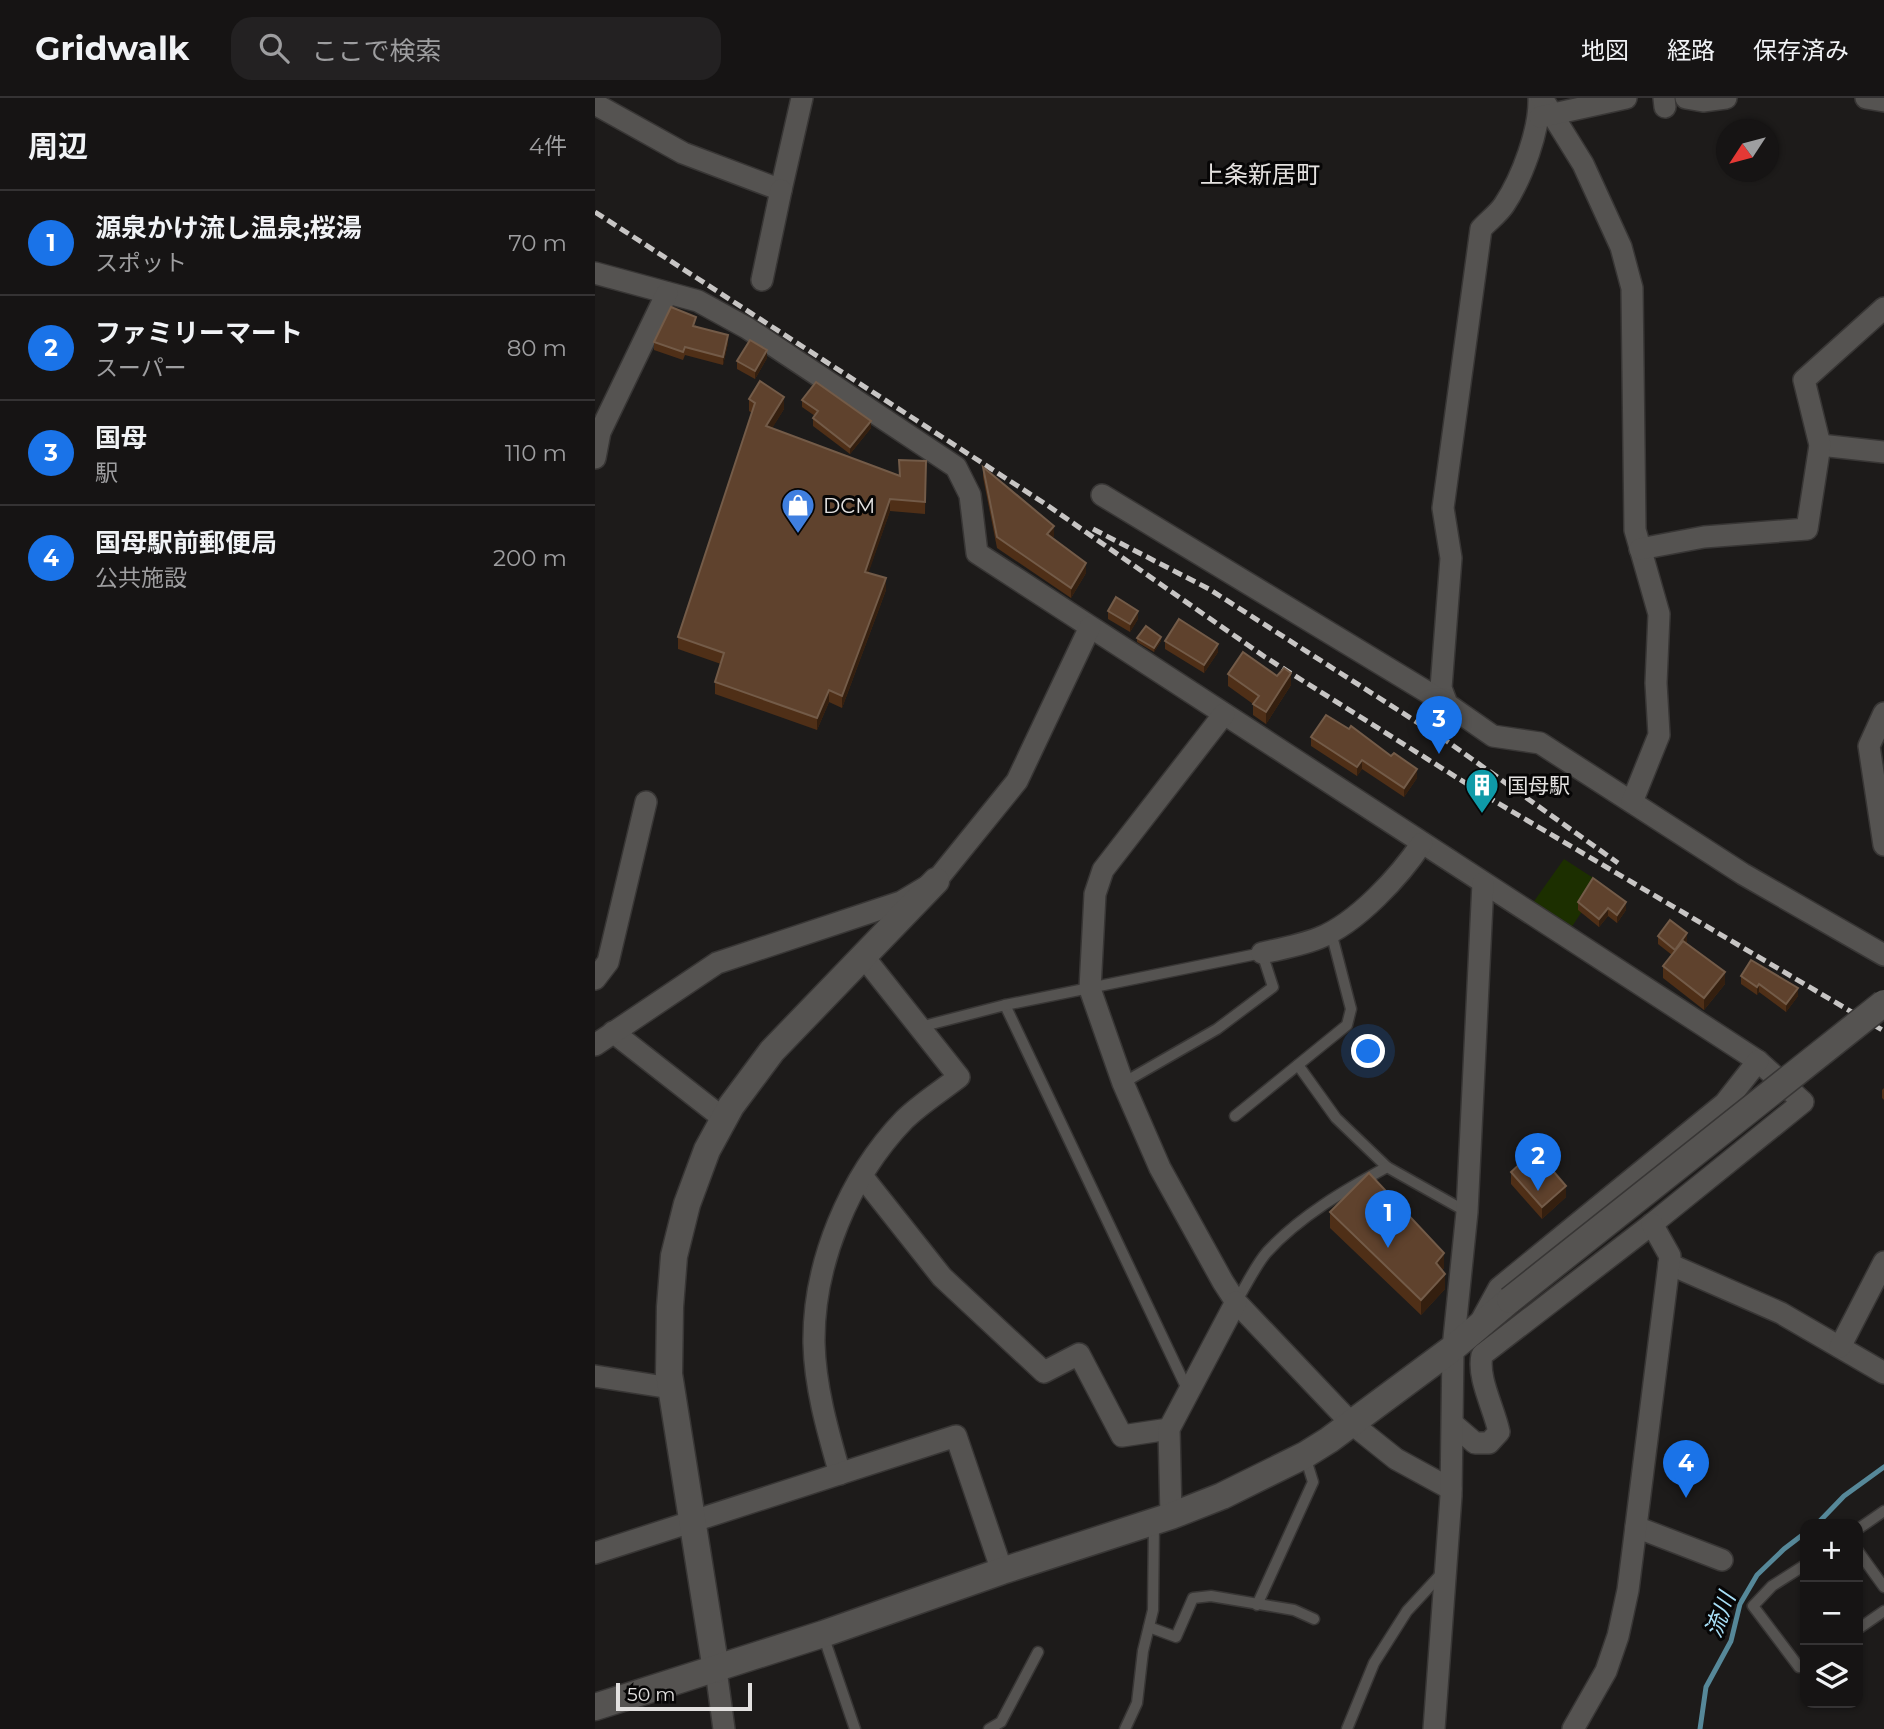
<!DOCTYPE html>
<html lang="ja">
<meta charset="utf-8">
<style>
body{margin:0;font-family:Montserrat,"Noto Sans JP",sans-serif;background:#232122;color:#f1f3f6}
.controls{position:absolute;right:21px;bottom:21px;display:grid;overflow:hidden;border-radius:14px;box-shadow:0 2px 5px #0004}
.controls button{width:63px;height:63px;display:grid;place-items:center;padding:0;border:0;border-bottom:2px solid #353334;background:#161414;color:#f1f3f6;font:35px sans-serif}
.compass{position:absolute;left:1121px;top:21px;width:63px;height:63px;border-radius:50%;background:#161414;box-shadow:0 2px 5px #0004;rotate:234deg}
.scale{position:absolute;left:21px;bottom:18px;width:136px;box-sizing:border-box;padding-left:7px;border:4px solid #e2e0df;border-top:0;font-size:19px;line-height:24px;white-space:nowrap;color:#e2e0df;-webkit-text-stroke:5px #070606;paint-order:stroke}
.you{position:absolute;left:774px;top:954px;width:24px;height:24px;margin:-18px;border:5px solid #fff;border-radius:50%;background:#1a73e8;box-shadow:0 0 0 10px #1a73e833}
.badge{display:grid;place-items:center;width:46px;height:46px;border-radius:50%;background:#1a73e8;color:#fff;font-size:23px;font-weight:700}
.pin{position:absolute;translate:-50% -58px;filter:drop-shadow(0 2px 4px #0008)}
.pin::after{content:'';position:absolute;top:37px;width:24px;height:21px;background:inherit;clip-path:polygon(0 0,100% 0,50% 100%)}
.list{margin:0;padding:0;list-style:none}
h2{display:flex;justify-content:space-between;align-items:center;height:91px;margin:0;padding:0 28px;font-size:30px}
h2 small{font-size:23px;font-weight:400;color:#9e9ea0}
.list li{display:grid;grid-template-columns:46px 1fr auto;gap:21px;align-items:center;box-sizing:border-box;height:105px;padding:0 28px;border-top:2px solid #353334}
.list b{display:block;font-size:26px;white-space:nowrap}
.list p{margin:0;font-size:23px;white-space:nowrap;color:#9e9ea0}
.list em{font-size:23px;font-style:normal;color:#9e9ea0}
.icon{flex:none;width:38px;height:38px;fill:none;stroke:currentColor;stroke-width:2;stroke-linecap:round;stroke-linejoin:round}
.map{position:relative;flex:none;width:1289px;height:1631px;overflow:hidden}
header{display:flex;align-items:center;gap:42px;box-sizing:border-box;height:98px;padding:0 35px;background:#161414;border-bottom:2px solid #353334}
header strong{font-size:33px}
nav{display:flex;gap:38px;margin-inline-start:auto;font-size:24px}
.search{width:490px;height:63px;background:#232122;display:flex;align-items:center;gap:18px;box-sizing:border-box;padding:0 24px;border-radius:21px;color:#9e9ea0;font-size:26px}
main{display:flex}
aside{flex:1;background:#161414}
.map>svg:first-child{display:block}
.green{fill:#1c2f00}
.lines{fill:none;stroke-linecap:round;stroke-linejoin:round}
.stream{stroke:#568899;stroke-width:5}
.service-casing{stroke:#383635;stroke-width:13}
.minor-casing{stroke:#383635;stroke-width:24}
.tertiary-casing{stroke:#383635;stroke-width:29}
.service{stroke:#555351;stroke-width:10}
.minor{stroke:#555351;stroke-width:21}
.tertiary{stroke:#555351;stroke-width:26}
.rail{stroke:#c7c5c4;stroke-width:5;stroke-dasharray:10 5;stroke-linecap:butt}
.tertiary-bridge-casing{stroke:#383635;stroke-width:29;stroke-linecap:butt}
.tertiary-bridge{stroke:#555351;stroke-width:26}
.wall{fill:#4f2f17}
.shaded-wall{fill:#341f0f}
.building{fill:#5f422d;stroke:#735b48;stroke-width:2}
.labels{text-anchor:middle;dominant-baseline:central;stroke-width:6;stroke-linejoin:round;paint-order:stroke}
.poi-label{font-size:21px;fill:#e2e0df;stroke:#070606;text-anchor:start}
.water-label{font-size:23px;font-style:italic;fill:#a8dff7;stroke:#070606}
.quarter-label{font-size:24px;fill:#e5e2e0;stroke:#070606}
</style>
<header>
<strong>Gridwalk</strong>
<div class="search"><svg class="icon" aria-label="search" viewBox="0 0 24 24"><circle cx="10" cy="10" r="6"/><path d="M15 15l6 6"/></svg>ここで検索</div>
<nav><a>地図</a><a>経路</a><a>保存済み</a></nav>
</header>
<main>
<aside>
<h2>周辺<small>4件</small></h2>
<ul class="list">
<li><span class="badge">1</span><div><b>源泉かけ流し温泉;桜湯</b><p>スポット</p></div><em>70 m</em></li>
<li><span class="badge">2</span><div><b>ファミリーマート</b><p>スーパー</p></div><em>80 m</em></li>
<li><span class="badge">3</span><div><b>国母</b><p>駅</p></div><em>110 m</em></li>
<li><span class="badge">4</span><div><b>国母駅前郵便局</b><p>公共施設</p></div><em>200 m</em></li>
</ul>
</aside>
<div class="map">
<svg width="1289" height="1631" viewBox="0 0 1289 1631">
<rect width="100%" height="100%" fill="#1d1b1a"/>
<path class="green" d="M 969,761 L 1006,785 L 976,830 L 937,806 Z"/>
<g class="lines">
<g class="stream">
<path d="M 1222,1426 L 1249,1398 L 1289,1369"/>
<path d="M 1105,1631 L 1111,1589 L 1136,1543 L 1145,1506 L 1162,1477 L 1189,1451 L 1210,1435"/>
</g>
<defs>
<g id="service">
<path d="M 410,907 L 593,1293"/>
<path d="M 325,929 L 410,907 L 667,855 L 678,889 L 622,931 L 528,985"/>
<path d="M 703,967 L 741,1020 L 792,1069"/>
<path d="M 640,1018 L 752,927 L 756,911 L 736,834"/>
<path d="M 641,1204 C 651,1188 660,1168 672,1154 C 705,1118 750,1092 792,1069 L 872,1114"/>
<path d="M 1263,1431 L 1289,1413"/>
<path d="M 1263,1453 L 1289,1489"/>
<path d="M 1210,1467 L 1177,1488 L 1158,1508 L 1204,1569 L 1210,1565"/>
<path d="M 662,1507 L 718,1384 L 710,1358"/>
<path d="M 554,1529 L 581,1539 L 598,1500 L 616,1498 L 699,1512 L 719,1521"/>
<path d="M 1263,1531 L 1289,1513"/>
<path d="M 228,1537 L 260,1631"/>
<path d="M 394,1631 L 406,1624 L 443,1554"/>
<path d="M 530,1631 L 542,1605 L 548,1553 L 558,1512 L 559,1425"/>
<path d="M 752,1631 L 779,1565 L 812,1513 L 848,1474"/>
</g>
<g id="minor">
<path d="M 944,0 C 945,32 927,80 909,107 C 903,116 893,123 886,131 L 848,410 L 856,460 L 846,590 L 852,606 L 898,638 L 945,645 L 1148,776 L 1289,857"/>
<path d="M 947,0 L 988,66 L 1026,149 L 1037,190 L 1040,432 L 1064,516 L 1061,585 L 1064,637 L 1037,704"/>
<path d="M 1069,0 L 1070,9"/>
<path d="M 1091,0 L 1108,3 L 1131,0"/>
<path d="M 1271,0 L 1289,3"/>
<path d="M 0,6 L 88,55 L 186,92 L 207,0"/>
<path d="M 945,19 L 1031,0"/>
<path d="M 0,175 L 103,203 L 152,230 L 361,369 L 375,397 L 382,455 L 1163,963 L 1208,1004 L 1057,1126 L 887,1257 C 882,1280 899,1310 904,1334 L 894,1345 L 880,1345 L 858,1326"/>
<path d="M 167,182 L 186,92"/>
<path d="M 1225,347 L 1289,354"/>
<path d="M 0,360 L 5,334 L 72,195"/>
<path d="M 507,397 L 852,606"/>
<path d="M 1045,451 L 1109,439 L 1212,431 L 1225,347 L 1209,282 L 1289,210"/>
<path d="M 1289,615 L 1274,648 L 1289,747"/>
<path d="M 629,616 L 508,772 L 500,796 L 495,891 L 528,985 L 565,1070 L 628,1184 L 641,1204 L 756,1325 L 801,1361 L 856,1391"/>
<path d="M 667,855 C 686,851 706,847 724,840 C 762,825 805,778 827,745"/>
<path d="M 0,881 L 13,864 L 51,704"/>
<path d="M 18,934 L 129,1021"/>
<path d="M 0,947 L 122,865 L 306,804 L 341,783 L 422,683 L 495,529"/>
<path d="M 267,1078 L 347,1179 L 449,1274 L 484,1256 L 527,1338 L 574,1331"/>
<path d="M 1074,1166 L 1186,1215 L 1289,1275"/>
<path d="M 887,1221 L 904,1190 L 1130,1005 L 1163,963"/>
<path d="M 1245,1249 L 1289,1164"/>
<path d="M 0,1278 L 76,1290"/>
<path d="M 245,1376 C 233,1334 220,1290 219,1245 C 218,1166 254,1079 309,1022 C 325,1006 346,993 364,979 L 268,858"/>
<path d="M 576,1418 L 574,1331 L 641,1204"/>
<path d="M 1041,1429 L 1127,1462"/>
<path d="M 0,1455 L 361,1338 L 407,1473"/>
<path d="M 121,1572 L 129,1631"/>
<path d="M 839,1631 L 856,1398 L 858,1250 L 872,1114 L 888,785"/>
<path d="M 978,1631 L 1011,1573 L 1023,1538 L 1033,1492 L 1075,1158 L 1057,1126"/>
</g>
<g id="tertiary">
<path d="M 121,1572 L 74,1276 L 75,1209 L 79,1158 L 92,1106 L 112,1052 L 136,1008 L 177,953 L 341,783"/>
<path d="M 0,1609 L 228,1536 L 407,1473 L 576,1418 L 627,1398 L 710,1357 L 734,1342 L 858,1250 L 915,1202"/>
</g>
</defs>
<use href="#service" class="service-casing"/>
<use href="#minor" class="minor-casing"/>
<use href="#tertiary" class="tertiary-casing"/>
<use href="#service" class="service"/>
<use href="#minor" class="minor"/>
<use href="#tertiary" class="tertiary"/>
<g class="rail">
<path d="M 0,114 L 452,407 L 670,559 L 896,701 L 1289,933"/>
<path d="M 498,431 L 614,491 L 853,644 L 1023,765"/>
</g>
<defs>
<path id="tertiary-bridge" d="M 915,1202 L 1289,905"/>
</defs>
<use href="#tertiary-bridge" class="tertiary-bridge-casing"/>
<use href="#tertiary-bridge" class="tertiary-bridge"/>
</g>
<g class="wall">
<path d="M 101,227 L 100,229 L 133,245 L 128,267 L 90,257 L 88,262 L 59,252 L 59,244 Z"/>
<path d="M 172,260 L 160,281 L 142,271 L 142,263 Z"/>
<path d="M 154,301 L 189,311 L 177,330 L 304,378 L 331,363 L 330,416 L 295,413 L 273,475 L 291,492 L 247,610 L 234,604 L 222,632 L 120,596 L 120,584 L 126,566 L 83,551 L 83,539 L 157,315 L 154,313 Z"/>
<path d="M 207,302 L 276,330 L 255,356 L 218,328 L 218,320 L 220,318 L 207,309 Z"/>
<path d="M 388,369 L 459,438 L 457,440 L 491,475 L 476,500 L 402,450 L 388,379 Z"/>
<path d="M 513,513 L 543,521 L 535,534 L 513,521 Z"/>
<path d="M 542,540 L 566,543 L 559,554 L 542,544 Z"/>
<path d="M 570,543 L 623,554 L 609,575 L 570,551 Z"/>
<path d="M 633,576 L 682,578 L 696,587 L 671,626 L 658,617 L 658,606 L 633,588 Z"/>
<path d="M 716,639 L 822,680 L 809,699 L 767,671 L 762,678 L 716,648 Z"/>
<path d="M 983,804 L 1031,812 L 1022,825 L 1013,818 L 1004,829 L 983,812 Z"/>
<path d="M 1063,838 L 1092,843 L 1091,845 L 1130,886 L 1109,912 L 1068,880 L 1068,868 L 1077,857 L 1063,846 Z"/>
<path d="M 1146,878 L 1203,898 L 1191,914 L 1164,894 L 1162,897 L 1146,886 Z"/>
<path d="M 1289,990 L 1289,1002 L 1287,1000 L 1287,992 Z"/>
<path d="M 916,1074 L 971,1099 L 947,1121 L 916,1086 Z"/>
<path d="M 735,1114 L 849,1170 L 847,1172 L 850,1191 L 826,1217 L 735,1130 Z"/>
</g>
<g class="shaded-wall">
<path d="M 133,237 L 133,245 L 128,267 L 128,259 Z"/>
<path d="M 172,252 L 172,260 L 160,281 L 160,273 Z"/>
<path d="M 189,299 L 189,311 L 171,340 L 171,328 Z"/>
<path d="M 276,323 L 276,330 L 255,356 L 255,349 Z"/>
<path d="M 295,401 L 295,413 L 270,485 L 270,474 Z"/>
<path d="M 459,428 L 459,438 L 452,447 L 452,436 Z"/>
<path d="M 491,465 L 491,475 L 476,500 L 476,490 Z"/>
<path d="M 291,480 L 291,492 L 247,610 L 247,598 Z"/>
<path d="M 543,513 L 543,521 L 535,534 L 535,526 Z"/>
<path d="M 566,539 L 566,543 L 559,554 L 559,550 Z"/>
<path d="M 623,546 L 623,554 L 609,575 L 609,567 Z"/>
<path d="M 696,575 L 696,587 L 671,626 L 671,614 Z"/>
<path d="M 234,592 L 234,604 L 222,632 L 222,620 Z"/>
<path d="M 767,662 L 767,671 L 762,678 L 762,669 Z"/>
<path d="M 822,671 L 822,680 L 809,699 L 809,690 Z"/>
<path d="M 1031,804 L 1031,812 L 1022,825 L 1022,817 Z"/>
<path d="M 1013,810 L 1013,818 L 1004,829 L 1004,821 Z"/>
<path d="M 1092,835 L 1092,843 L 1080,860 L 1080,852 Z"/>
<path d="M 1130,874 L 1130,886 L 1109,912 L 1109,900 Z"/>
<path d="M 1164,886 L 1164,894 L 1162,897 L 1162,889 Z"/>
<path d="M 1203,890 L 1203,898 L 1191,914 L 1191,906 Z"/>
<path d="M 971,1088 L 971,1099 L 947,1121 L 947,1109 Z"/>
<path d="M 849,1155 L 849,1170 L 841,1180 L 841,1165 Z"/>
<path d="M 850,1176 L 850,1191 L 826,1217 L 826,1202 Z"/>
</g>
<g class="building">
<path d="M 76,209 L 101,219 L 98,228 L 133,237 L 128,259 L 90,249 L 88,254 L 59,244 Z"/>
<path d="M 155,242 L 172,252 L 160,273 L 142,263 Z"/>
<path d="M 165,283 L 189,299 L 171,328 L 305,378 L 304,362 L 331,363 L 330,404 L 295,401 L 270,474 L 291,480 L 247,598 L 234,592 L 222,620 L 120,584 L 129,555 L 83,539 L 160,305 L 154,301 Z"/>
<path d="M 221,284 L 276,323 L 255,349 L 218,320 L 223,313 L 207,302 Z"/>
<path d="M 388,369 L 459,428 L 452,436 L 491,465 L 476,490 L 402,439 Z"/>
<path d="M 521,499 L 543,513 L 535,526 L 513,513 Z"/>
<path d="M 584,521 L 623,546 L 609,567 L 570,543 Z"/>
<path d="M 551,528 L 566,539 L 559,550 L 542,540 Z"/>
<path d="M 648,554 L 682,578 L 689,570 L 696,575 L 671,614 L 658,606 L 664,598 L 633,576 Z"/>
<path d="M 731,617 L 754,631 L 756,628 L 796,658 L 799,655 L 822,671 L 809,690 L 767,662 L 762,669 L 716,639 Z"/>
<path d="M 998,780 L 1031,804 L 1022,817 L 1013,810 L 1004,821 L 983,804 Z"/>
<path d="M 1075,822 L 1092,835 L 1080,852 L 1063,838 Z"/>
<path d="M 1088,843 L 1130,874 L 1109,900 L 1068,868 Z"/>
<path d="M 1156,862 L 1203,890 L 1191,906 L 1164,886 L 1162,889 L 1146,878 Z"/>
<path d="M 940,1052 L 971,1088 L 947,1109 L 916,1074 Z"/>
<path d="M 774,1075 L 849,1155 L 841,1165 L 850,1176 L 826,1202 L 735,1114 Z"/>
</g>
<defs>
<symbol id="shop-pin" viewBox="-11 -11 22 30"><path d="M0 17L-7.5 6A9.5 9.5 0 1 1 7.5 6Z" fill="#3f7fe0" stroke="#070606"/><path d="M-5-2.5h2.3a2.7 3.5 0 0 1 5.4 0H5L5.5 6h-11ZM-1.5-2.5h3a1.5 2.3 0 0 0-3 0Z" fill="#fff"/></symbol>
<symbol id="building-pin" viewBox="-11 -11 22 30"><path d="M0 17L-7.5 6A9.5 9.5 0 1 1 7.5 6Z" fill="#0f9aa8" stroke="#070606"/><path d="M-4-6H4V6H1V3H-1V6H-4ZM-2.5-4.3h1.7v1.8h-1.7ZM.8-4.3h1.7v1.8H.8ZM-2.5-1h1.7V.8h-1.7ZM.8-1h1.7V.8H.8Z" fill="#fff"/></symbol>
</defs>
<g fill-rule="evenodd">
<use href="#shop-pin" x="184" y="388" width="38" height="52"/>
<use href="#building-pin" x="868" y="668" width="38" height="52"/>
</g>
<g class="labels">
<g class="poi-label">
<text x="228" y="407">DCM</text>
<text x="912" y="687">国母駅</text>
</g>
<g class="water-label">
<text transform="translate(1125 1517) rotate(-70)">流川</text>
</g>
<g class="quarter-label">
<text x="665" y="76">上条新居町</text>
</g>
</g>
</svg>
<div class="controls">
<button>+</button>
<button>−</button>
<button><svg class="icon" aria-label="layers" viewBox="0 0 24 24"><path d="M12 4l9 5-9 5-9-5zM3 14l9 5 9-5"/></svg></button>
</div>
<svg class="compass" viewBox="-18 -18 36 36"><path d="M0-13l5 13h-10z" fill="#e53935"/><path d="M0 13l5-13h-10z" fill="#9e9ea0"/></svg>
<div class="scale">50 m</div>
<div class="you"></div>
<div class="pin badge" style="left:793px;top:1150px">1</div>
<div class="pin badge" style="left:943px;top:1093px">2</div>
<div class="pin badge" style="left:844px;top:656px">3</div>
<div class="pin badge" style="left:1091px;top:1400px">4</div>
</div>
</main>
